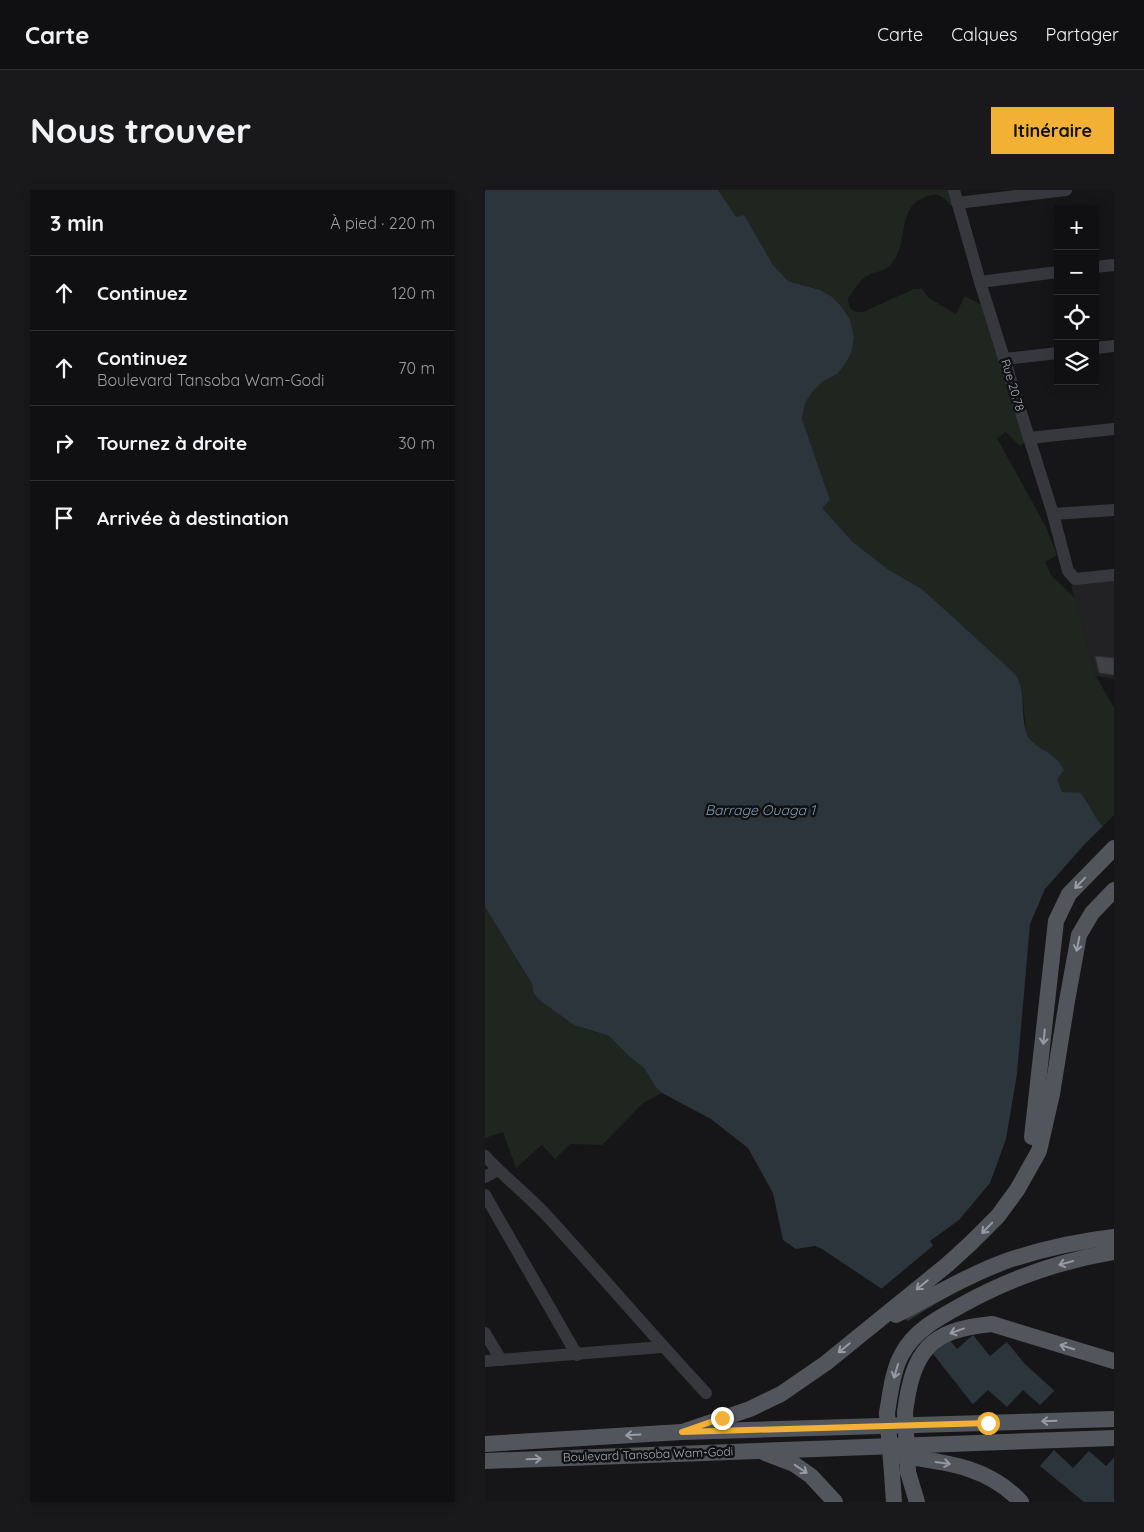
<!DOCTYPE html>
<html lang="fr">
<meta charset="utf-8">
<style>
body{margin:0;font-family:Quicksand,sans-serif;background:#19191b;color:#f1f3f6}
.controls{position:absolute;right:15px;top:15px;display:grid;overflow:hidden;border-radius:0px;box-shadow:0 2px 12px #0003}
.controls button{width:45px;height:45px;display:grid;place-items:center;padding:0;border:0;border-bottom:1px solid #303032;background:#101012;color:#f1f3f6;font:25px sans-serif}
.stop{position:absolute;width:15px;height:15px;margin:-11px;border:4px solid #f2b134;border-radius:50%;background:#fff}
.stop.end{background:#f2b134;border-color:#fff;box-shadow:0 1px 5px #0008}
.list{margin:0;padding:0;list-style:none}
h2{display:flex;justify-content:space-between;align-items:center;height:65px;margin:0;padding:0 20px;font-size:21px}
h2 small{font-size:16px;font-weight:400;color:#9c9d9f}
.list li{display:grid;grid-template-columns:32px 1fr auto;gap:15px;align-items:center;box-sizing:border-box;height:75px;padding:0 20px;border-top:1px solid #303032}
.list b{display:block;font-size:19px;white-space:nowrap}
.list p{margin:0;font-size:16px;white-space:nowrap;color:#9c9d9f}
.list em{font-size:16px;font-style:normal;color:#9c9d9f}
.icon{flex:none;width:28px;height:28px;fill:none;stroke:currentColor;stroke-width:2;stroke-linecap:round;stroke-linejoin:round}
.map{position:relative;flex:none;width:629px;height:1312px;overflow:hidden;border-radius:0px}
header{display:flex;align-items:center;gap:30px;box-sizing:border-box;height:70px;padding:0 25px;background:#101012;border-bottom:1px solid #303032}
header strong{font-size:24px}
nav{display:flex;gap:28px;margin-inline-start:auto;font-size:18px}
.intro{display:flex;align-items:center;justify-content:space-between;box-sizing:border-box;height:120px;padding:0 30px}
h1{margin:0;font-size:35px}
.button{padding:12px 22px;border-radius:0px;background:#f2b134;color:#111;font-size:18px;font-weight:700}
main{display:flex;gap:30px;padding:0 30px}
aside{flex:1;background:#101012;border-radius:0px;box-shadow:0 2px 12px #0003}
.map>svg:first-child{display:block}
.built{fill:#222225}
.green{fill:#1e261f}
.water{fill:#2c353c}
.pier{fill:#161618}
.building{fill:#404145;stroke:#303034}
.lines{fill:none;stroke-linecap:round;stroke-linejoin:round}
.minor{stroke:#37383d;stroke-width:12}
.major{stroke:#53555c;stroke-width:16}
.major-bridge{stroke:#53555c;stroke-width:16}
.oneway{stroke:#979ba6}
.route{stroke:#f2b134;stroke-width:6}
.labels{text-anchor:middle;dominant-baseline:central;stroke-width:5;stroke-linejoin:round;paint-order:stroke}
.street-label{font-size:12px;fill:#a8adb8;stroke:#111113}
.water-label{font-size:14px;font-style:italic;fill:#7f9bb3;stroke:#111113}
</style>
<header>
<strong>Carte</strong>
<nav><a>Carte</a><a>Calques</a><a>Partager</a></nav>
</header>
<div class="intro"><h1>Nous trouver</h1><a class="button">Itinéraire</a></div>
<main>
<aside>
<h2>3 min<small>À pied · 220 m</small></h2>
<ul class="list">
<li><svg class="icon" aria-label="ahead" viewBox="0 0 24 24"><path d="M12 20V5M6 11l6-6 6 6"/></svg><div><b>Continuez</b></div><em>120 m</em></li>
<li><svg class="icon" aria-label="ahead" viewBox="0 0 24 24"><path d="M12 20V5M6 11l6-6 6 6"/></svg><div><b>Continuez</b><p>Boulevard Tansoba Wam-Godi</p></div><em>70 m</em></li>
<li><svg class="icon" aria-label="right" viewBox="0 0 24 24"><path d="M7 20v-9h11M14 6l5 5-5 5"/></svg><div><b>Tournez à droite</b></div><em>30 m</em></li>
<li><svg class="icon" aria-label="arrive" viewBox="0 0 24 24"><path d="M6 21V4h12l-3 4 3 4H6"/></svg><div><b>Arrivée à destination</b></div></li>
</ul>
</aside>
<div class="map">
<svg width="629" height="1312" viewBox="0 0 629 1312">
<rect width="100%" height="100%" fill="#161618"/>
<path class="built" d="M 629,389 L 629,489 L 611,486 L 586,395 Z"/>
<g class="green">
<path d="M 233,0 L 465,0 L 468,13 L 465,16 C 462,10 455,3 447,5 C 409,13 426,49 407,73 C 400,82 390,81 380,87 C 373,92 369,101 363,108 C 364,119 367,123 378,122 L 429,99 L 437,99 L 444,108 L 471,124 L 480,106 L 501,117 L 541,252 L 535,256 L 521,242 L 512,248 L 561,337 L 572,365 L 560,372 L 566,385 L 590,408 L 611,486 L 629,518 L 629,625 L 618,636 L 610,629 L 601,609 L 577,602 L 571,589 L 573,571 L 549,554 L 541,542 L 537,501 L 468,428 L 437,399 L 404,380 L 368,352 L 336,317 L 345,310 L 317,229 L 320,213 L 328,201 L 337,192 L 352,184 L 335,100 L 303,91 L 288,75 L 259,26 L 251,28 Z"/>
<path d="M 0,717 L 47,794 L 48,802 L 53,809 L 81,830 L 103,840 L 124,846 L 145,867 L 159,878 L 170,896 L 177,903 L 158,913 L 117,955 L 85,954 L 70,969 L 57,955 L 31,978 L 18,942 L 0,948 Z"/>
</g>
<path class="water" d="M 0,0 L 233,0 L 251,27 L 259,25 L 288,75 L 303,91 L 335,100 L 347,107 L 356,116 L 365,130 L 369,148 L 366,163 L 360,174 L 352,184 L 337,192 L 328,201 L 320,213 L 317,229 L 345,310 L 337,318 L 368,352 L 404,380 L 437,399 L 530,484 C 542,502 535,522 541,541 C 545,556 563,560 572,570 C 575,573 577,577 579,580 L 572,589 L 577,602 L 595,603 C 605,613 608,627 618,636 L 599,655 L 560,699 L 545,734 L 532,884 L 521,949 L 505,993 L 474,1030 L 445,1051 L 496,1121 L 540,1174 L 629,1255 L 629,1312 L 599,1312 L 550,1272 L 493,1221 L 397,1099 L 337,1059 L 330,1056 L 311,1059 L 298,1050 L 288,1003 L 263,958 L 226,929 L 177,903 L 170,896 L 159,878 L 145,867 L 124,846 L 89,835 L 58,813 L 53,809 L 48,802 L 47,794 L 0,717 Z"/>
<g class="pier">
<path d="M 450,1054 L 479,1094 L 416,1127 L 395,1100 Z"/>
<path d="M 480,1096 L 523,1151 L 505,1166 L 488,1145 L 472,1159 L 463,1148 L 444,1163 L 421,1132 Z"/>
<path d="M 571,1199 L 629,1251 L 629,1268 L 621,1276 L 604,1261 L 588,1278 L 569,1260 L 553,1278 L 486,1216 L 503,1200 L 522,1217 L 538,1200 L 555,1215 Z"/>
</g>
<path class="building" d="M 610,466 L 629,468 L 629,485 L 614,483 Z"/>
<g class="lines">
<g class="minor">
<path d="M 469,0 L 495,92 L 568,324 L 583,381 L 590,389 L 629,385"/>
<path d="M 472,13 L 581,0"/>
<path d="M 610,77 L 629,75"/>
<path d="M 495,92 L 573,82"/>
<path d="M 610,158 L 629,156"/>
<path d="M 520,169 L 573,163"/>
<path d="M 544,248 L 629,239"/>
<path d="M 568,324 L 629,320"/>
<path d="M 0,966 C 20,988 43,1005 63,1027 C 116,1085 167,1145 221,1203"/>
<path d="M 0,987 L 13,980"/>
<path d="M 0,1005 L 92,1165"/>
<path d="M 0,1143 L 16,1170"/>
<path d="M 0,1171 L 177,1157"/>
</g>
<g class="major">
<path d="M 547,947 L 571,731 L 584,704 L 629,658"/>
<path d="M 411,1125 C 448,1106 485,1084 524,1070 C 558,1059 594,1051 629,1047"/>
<path d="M 420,1222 C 428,1162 443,1140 507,1134 L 629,1171"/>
<path d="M 402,1223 C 405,1205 408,1179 417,1164 C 429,1141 453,1128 475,1116 C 523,1089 574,1071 629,1062"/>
<path d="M 197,1242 L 265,1219 L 296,1204 L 341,1173 L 463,1074 L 486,1053 L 513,1026 L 532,1000 L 554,961 L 567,904 L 582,811 L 594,745 L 607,723 L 629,700"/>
<path d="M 0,1254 L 197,1242 L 629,1229"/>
<path d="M 280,1263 L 309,1274 L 326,1286 L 350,1312"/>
<path d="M 410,1265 C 457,1272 502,1275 536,1312"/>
<path d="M 0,1271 L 629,1248"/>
<path d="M 423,1282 L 432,1312"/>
<path d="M 407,1283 L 409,1312"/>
</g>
<g class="major-bridge">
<path d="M 420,1222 L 423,1282"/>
<path d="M 402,1223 L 407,1283"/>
</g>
</g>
<defs><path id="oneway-shaft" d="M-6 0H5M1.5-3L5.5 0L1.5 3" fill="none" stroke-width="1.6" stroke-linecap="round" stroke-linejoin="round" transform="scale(1.25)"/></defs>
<g class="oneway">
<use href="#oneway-shaft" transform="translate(595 693) rotate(134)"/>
<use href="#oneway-shaft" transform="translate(593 754) rotate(101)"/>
<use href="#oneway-shaft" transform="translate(559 847) rotate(96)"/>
<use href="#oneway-shaft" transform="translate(502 1038) rotate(134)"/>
<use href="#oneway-shaft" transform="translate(581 1073) rotate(165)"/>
<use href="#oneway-shaft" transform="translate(437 1095) rotate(141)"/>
<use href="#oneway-shaft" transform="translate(472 1141) rotate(160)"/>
<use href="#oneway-shaft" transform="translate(582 1157) rotate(-163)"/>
<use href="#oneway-shaft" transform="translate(359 1158) rotate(141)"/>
<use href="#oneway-shaft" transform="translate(411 1181) rotate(107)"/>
<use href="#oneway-shaft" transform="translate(564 1231) rotate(178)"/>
<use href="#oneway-shaft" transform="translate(148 1245) rotate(177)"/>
<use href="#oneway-shaft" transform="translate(49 1269) rotate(-2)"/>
<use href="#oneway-shaft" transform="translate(458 1273) rotate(8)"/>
<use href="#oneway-shaft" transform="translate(316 1279) rotate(34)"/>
</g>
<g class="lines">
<path class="route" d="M 237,1228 L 197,1242 L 503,1233"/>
</g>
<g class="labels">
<g class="street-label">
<text transform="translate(528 195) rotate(73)">Rue 20.78</text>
<text transform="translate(163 1264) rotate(-2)">Boulevard Tansoba Wam-Godi</text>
</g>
<g class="water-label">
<text x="275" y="620">Barrage Ouaga 1</text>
</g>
</g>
</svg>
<div class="controls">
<button>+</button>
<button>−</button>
<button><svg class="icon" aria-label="locate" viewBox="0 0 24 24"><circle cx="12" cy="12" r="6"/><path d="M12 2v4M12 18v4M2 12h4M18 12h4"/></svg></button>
<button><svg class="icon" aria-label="layers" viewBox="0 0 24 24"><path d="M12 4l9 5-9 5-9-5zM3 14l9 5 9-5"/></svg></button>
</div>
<div class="stop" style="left:503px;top:1233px"></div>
<div class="stop end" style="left:237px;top:1228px"></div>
</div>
</main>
